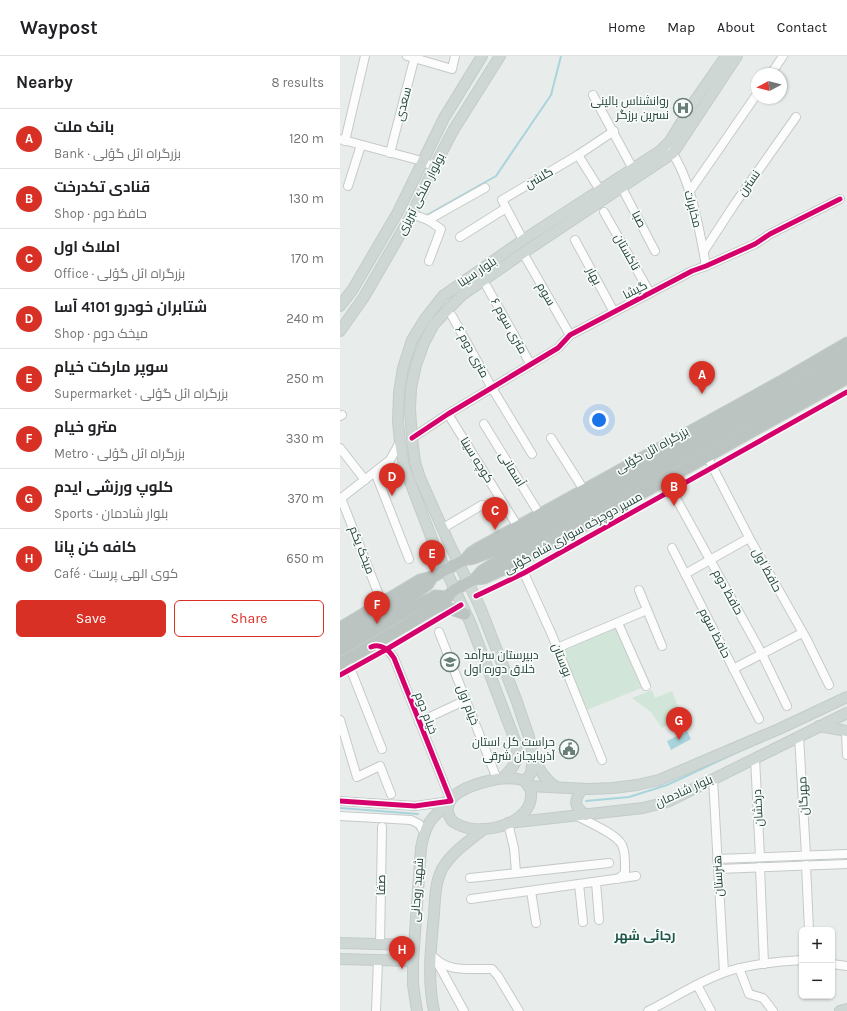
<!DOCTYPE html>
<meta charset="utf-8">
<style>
body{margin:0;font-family:Karla,Cairo,sans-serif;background:#f2f2f2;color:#202124}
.controls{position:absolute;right:12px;bottom:12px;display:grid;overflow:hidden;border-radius:6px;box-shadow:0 1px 3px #0004}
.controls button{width:36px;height:36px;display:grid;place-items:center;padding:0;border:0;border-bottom:1px solid #e0e0e0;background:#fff;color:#202124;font:20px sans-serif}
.compass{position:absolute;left:411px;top:12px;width:36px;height:36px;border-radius:50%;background:#fff;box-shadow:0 1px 3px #0004;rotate:263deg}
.you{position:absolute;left:259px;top:364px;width:14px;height:14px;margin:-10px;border:3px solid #fff;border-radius:50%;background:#1a73e8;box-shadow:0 0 0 6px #1a73e833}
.badge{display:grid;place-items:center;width:26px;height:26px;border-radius:50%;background:#d93025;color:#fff;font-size:13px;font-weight:700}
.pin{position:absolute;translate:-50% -33px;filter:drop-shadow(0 1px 2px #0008)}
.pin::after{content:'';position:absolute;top:21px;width:14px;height:12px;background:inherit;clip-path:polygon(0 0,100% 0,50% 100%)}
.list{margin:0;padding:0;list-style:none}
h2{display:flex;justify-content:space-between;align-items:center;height:52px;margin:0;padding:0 16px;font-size:17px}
h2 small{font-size:13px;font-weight:400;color:#757577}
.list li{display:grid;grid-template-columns:26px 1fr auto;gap:12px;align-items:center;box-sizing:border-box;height:60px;padding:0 16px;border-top:1px solid #e0e0e0}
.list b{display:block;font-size:15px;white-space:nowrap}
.list p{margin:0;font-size:13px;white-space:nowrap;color:#757577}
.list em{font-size:13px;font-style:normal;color:#757577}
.actions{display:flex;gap:8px;padding:12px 16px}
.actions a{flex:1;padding:9px 0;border:1px solid #d93025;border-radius:6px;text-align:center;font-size:14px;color:#d93025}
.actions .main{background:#d93025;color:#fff}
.map{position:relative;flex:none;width:507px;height:955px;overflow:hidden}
header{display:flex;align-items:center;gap:24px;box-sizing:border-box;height:56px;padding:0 20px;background:#fff;border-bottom:1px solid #e0e0e0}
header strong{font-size:19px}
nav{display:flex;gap:22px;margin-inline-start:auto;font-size:14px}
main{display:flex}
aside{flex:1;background:#fff}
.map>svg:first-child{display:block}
.green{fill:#d1e6d8}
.water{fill:#a9d4db}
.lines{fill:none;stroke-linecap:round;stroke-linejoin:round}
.stream{stroke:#a9d4db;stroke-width:2}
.minor-casing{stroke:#c5cac8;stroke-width:10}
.major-casing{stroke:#c3ccc9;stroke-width:12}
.highway-casing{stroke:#c3ccc9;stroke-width:13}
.minor{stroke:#fcfcfc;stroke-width:8}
.major{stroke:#cfd7d5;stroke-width:10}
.highway{stroke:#bcc4c2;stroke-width:11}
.cycleway-casing{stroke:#f7fbf9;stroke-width:8}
.cycleway{stroke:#d6006c;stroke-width:5}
.labels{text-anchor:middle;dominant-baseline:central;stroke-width:3.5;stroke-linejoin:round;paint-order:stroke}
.poi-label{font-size:12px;fill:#24423a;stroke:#f7fbf9;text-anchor:end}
.street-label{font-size:12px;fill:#24423a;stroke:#f7fbf9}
.neighbourhood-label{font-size:13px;font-weight:bold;fill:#1f5548;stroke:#f7fbf9}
</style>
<header>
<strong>Waypost</strong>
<nav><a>Home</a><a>Map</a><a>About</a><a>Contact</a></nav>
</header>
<main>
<aside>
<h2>Nearby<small>8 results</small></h2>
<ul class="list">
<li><span class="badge">A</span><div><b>بانک ملت</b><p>Bank · بزرگراه ائل گؤلی</p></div><em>120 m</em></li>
<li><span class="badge">B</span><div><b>قنادی تکدرخت</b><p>Shop · حافظ دوم</p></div><em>130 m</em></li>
<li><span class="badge">C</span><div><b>املاک اول</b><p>Office · بزرگراه ائل گؤلی</p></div><em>170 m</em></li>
<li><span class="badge">D</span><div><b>شتابران خودرو 4101 آسا</b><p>Shop · میخک دوم</p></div><em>240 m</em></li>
<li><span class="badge">E</span><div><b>سوپر مارکت خیام</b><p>Supermarket · بزرگراه ائل گؤلی</p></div><em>250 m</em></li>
<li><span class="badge">F</span><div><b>مترو خیام</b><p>Metro · بزرگراه ائل گؤلی</p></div><em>330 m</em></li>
<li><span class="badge">G</span><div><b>کلوپ ورزشی ایدم</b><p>Sports · بلوار شادمان</p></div><em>370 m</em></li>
<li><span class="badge">H</span><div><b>کافه کن پانا</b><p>Café · کوی الهی پرست</p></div><em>650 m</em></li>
</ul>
<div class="actions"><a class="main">Save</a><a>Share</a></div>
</aside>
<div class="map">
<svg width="507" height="955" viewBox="0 0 507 955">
<rect width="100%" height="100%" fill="#e8edeb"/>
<g class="green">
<path d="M 276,572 L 301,632 L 247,654 L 222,595 Z"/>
<path d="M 312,634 L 315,642 L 332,635 L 342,661 L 322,672 L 311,656 L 292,642 Z"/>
</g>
<path class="water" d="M 347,675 L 351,683 L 331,694 L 327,685 Z"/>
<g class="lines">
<g class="stream">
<path d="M 87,159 L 156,120 L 211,39 L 221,0"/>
<path d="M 246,745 L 289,741 L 327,729 L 413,689"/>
<path d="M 0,752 L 78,758"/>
</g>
<defs>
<g id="minor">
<path d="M 67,0 L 112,13 L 115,0"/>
<path d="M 431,18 L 443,0"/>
<path d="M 253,39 L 293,113"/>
<path d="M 0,83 L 82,105 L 94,111"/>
<path d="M 5,85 L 25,0"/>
<path d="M 326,89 C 350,115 360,176 366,210"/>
<path d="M 50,97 L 75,0"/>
<path d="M 238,99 L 260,134"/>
<path d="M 8,130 L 21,89"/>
<path d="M 282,132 L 315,195"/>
<path d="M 350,135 L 417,38"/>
<path d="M 264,156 L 310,237"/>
<path d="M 72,158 L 88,164 L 101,173 L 89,205"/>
<path d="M 88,164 L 145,132"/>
<path d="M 120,181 L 166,152"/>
<path d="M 183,184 L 162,144 L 238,99 L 274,75"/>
<path d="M 235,184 L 274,256"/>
<path d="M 364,195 L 394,149 L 456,61"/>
<path d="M 183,197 L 230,279"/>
<path d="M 147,231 L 191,309"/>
<path d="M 112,260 L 152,332 L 192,398"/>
<path d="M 108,358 L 178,471"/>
<path d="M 0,360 L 2,359"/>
<path d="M 144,368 L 200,459"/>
<path d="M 72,382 L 108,358 L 218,292 L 230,279 L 352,215 L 366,210 L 415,188 L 430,178 L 500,143"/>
<path d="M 211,382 L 244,434"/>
<path d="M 0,392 L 25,424"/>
<path d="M 367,400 L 411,485 L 467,584 L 489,629"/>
<path d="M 35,416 L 69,503"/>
<path d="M 326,424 L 422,598 L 447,650"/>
<path d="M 1,442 L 42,547"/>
<path d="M 0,443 L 50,404 L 60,386"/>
<path d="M 103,472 L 142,449"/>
<path d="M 332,492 L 419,663"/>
<path d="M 179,506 L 212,579 L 262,704"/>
<path d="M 345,518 L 409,482"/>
<path d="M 299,534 L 322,590"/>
<path d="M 278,567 L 306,630"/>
<path d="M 99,576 L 157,723"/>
<path d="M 217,592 L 307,554"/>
<path d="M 7,604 L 42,693"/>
<path d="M 393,613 L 462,577"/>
<path d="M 0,664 L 17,721 L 40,710 L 51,738"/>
<path d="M 79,666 L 126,644"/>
<path d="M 506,675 L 507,699"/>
<path d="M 459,680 L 466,799"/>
<path d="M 415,702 L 420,801"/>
<path d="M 373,723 L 384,916"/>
<path d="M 0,745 L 75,750 L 111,745 L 54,602 C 49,594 41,587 31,591"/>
<path d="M 0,760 L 71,764 L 79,768 L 84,776"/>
<path d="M 237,760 C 248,766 277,778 282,789 C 286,797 285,808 285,817 L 278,823"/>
<path d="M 168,767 L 174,792 L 176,816"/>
<path d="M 377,803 L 507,798"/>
<path d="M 466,809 L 469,874"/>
<path d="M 420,811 L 424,908"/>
<path d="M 378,813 L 507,808"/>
<path d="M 130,822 L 269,807"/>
<path d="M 256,826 L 259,864"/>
<path d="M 239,828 L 243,866"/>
<path d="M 191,835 L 196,867"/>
<path d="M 131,843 L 296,820"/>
<path d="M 40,888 L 42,771"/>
<path d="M 90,897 C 106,918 129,912 152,913 L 158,920 L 179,955"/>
<path d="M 96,904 L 124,955"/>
<path d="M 492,908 L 507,910"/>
<path d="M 399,912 L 409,938 L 423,942 L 433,955"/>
<path d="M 357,929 L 371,955"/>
<path d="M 36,955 L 38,904"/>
<path d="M 308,955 C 332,943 358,926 383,917 C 404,909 439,905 462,904"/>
</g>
<g id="major">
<path d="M 0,250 L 13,233 L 58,156 L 104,62 L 142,0"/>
<path d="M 0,275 L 24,241 L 72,158 L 94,111 L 114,73 L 160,0"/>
<path d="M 479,670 L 507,675"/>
<path d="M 193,700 C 200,714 203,722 216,731"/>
<path d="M 163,722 C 175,709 179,706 176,687 L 130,566 L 95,491 L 64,410 L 60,386 L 58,366 L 59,337 L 63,312 L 72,284 L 85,263 L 103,240 L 183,184 L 320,95 L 330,85 L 354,46 L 386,0"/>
<path d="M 157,723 C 165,722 176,721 184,725 C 194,731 192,745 187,753 C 173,772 138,779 117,768 C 112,766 109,761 108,756 C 104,735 142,726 157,723 Z"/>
<path d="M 185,726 L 191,717 L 193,700 L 189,681 L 176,643 L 140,551 L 108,485 L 80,422 L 75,406 L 72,382 L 70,353 L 71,332 L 76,309 L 84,287 L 94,268 L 122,239 L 183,197 L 333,97 L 397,0"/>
<path d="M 188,730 L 249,733 L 273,732 L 297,729 L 319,724 L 439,673 L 507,641"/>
<path d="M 242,733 C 234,745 233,750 246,759"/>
<path d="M 168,767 L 303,752 L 327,746 L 507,657"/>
<path d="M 0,887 L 74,889"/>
<path d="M 0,903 L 73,905"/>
<path d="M 77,955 L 73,929 L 73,905 L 81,792 C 85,770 90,761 109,748"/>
<path d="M 94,955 C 87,923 91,890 94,858 C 95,843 95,827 102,813 C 112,796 129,785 144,773"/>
<path d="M 500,955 L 507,953"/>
</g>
<g id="highway">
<path d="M 130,503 L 134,502 L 161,492 L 461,327 L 507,299"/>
<path d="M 135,523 L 142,515 L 165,501 L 402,368 L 463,336 L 507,310"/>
<path d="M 100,549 L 125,558"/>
<path d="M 0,572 L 80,524 L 92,521 L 126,503 L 131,497 L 137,493 L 440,326 L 507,287"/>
<path d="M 0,583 L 69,542 L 88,528 L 92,521"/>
<path d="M 0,594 L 70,553 L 92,542 L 95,540 L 107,541"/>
<path d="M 0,608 L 100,549 L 114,534 L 135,523 L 144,522 L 179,506 L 507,322"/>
</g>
</defs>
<use href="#minor" class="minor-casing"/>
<use href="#major" class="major-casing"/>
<use href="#highway" class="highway-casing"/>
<use href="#minor" class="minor"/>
<use href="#major" class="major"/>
<use href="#highway" class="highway"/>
<defs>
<g id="cycleway">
<path d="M 72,382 L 108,358 L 218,292 L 230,279 L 352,215 L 366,210 L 415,188 L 430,178 L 500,143"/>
<path d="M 136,540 L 184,517 L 507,336"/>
<path d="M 0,619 L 47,593 L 121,549"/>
<path d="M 0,745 L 75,750 L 111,745 L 54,602 C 49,594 41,587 31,591"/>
</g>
</defs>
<use href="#cycleway" class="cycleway-casing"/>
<use href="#cycleway" class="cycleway"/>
</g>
<defs>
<symbol id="hospital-ring" viewBox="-11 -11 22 22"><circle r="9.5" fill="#f7fbf9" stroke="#697e78" stroke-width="1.5"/><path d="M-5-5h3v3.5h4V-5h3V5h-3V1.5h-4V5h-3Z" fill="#697e78"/></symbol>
<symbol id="school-ring" viewBox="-11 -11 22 22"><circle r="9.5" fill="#f7fbf9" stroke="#697e78" stroke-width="1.5"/><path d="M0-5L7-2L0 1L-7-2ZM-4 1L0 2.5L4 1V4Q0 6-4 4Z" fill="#697e78"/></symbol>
<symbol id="civic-ring" viewBox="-11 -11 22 22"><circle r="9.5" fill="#f7fbf9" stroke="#697e78" stroke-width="1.5"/><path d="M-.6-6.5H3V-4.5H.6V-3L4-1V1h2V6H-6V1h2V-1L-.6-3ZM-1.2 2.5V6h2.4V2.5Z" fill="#697e78"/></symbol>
</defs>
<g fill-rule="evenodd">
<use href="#hospital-ring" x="332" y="41" width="22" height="22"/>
<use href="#school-ring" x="99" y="595" width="22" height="22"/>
<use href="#civic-ring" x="218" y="682" width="22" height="22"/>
</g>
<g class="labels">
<g class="poi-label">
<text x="329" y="45">روانشناس بالینی<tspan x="329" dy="14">نسرین برزگر</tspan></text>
<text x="124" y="599" text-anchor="start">دبیرستان سرآمد<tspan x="124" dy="14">خلاق دوره اول</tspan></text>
<text x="215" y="686">حراست کل استان<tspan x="215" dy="14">آذربایجان شرقی</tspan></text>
</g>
<g class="street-label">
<text transform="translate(63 48) rotate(-76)">سعدی</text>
<text transform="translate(199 122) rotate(-30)">گلشن</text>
<text transform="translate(409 127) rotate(-55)">نسترن</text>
<text transform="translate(81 138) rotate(-63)">بولوار ملکی تبریزی</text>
<text transform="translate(353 153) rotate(75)">مخابرات</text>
<text transform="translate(299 163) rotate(62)">صبا</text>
<text transform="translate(287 196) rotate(60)">تاکستان</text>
<text transform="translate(137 216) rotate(-34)">بلوار سینا</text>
<text transform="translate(254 220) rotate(62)">بهار</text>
<text transform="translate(295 234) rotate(-27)">گیشا</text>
<text transform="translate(206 238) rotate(60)">سوم</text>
<text transform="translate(169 270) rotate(61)">۶ متری سوم</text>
<text transform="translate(132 296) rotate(61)">۶ متری دوم</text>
<text transform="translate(312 394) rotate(-29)">بزرگراه ائل گؤلی</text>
<text transform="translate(137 404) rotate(58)">کوچه سینا</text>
<text transform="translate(172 413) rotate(58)">آسمانی</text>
<text transform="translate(233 477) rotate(-29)">مسیر دوچرخه سواری شاه گؤلی</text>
<text transform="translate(22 494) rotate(69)">میخک یکم</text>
<text transform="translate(427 514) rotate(61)">حافظ اول</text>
<text transform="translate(388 536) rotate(61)">حافظ دوم</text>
<text transform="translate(375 577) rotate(63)">حافظ سوم</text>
<text transform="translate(222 604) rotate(68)">بوستان</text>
<text transform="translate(128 649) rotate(69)">خیام اول</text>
<text transform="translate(86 657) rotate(69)">خیام دوم</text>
<text transform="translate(344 735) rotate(-24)">بلوار شادمان</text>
<text transform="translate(463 740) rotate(-93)">مهرگان</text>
<text transform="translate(418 752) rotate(-93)">درخشان</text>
<text transform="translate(378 820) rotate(-93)">هنرستان</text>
<text transform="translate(41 829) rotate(-89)">صفا</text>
<text transform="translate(77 834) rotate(-86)">شهید روحانی</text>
</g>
<g class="neighbourhood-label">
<text x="305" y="879">رجائی شهر</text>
</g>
</g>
</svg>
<div class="controls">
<button>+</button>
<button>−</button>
</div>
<svg class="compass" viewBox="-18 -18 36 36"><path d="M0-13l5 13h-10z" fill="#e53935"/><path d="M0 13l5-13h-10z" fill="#757577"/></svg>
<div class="you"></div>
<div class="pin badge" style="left:362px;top:338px">A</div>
<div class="pin badge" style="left:334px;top:450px">B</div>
<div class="pin badge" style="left:155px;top:474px">C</div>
<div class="pin badge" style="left:52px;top:440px">D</div>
<div class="pin badge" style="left:92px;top:517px">E</div>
<div class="pin badge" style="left:37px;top:568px">F</div>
<div class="pin badge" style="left:339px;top:684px">G</div>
<div class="pin badge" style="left:62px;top:913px">H</div>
</div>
</main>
